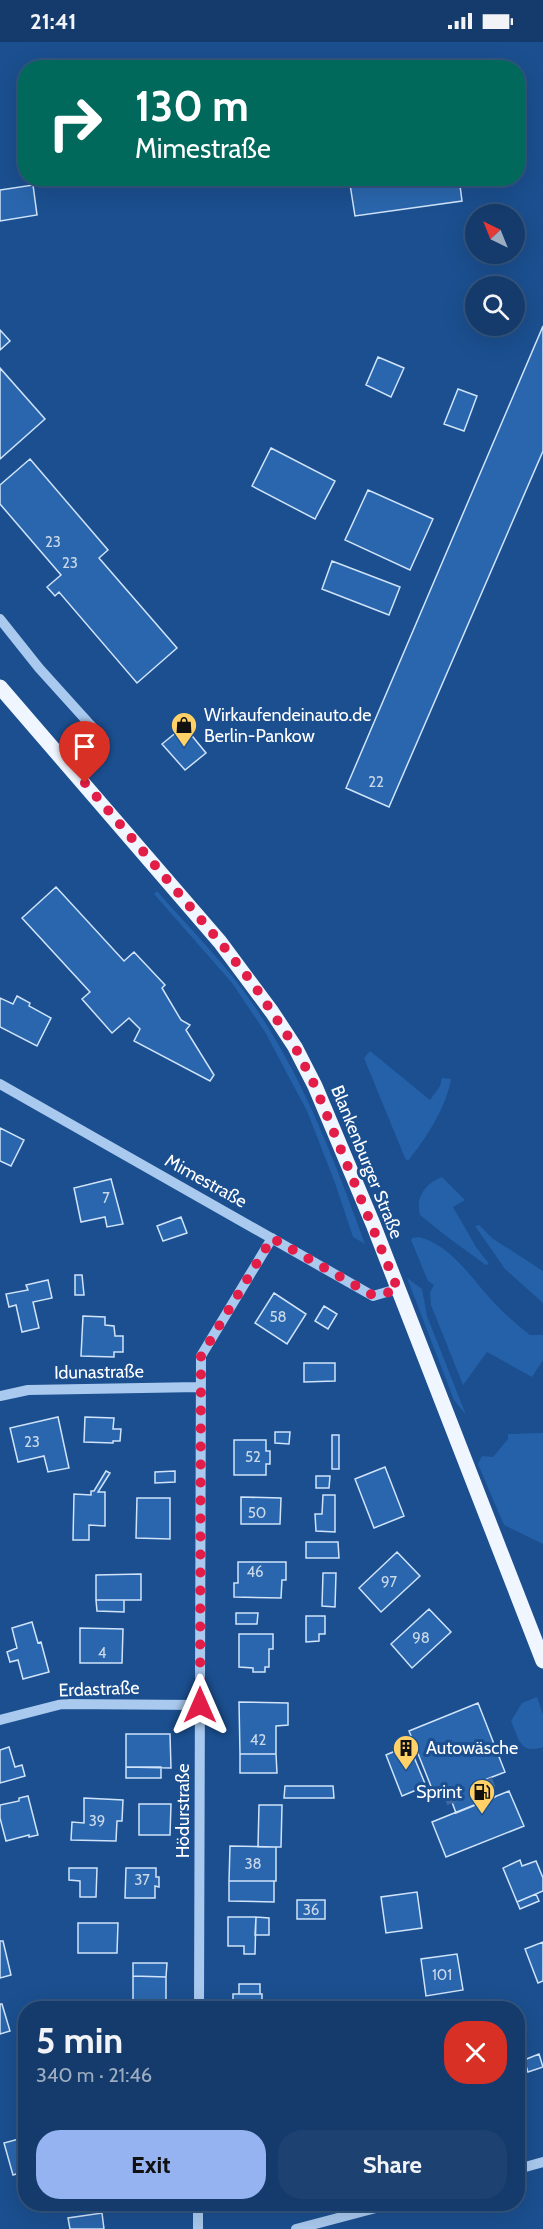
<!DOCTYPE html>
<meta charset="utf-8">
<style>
:root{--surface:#143b6b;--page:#1d4271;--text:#f1f3f6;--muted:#9dadc1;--line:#33557e;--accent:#95b2f1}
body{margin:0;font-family:Cabin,sans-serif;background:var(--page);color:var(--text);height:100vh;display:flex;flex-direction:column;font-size:22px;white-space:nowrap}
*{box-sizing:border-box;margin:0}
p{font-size:20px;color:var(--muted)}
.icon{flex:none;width:33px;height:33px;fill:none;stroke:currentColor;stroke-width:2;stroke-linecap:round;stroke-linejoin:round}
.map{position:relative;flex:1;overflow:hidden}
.sheet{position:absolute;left:18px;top:1959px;width:507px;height:210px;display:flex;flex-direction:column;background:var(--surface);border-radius:24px;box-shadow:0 6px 24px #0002,0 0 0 2px var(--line)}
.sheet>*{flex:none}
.top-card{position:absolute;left:18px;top:18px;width:507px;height:126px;border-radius:24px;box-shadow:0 6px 24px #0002,0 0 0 2px var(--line);background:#00695c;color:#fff;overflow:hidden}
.needle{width:39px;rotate:317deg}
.tools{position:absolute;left:465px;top:162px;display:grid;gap:12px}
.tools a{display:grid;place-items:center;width:60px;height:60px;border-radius:50%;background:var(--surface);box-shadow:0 6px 24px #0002,0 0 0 2px var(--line);font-size:30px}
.pin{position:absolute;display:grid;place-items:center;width:51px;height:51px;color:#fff;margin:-62px -26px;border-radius:50% 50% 50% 0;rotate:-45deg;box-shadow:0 0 6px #0007}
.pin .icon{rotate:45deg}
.me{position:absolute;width:66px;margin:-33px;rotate:0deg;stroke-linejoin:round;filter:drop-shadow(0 0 4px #0008)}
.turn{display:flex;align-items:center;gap:21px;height:126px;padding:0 18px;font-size:27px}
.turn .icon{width:78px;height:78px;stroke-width:2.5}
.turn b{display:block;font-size:42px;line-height:51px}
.round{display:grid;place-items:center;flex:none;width:63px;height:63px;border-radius:24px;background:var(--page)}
.head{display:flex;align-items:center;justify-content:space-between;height:102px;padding:0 18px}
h1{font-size:36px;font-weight:700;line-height:45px}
.action{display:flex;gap:12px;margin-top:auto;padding:12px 18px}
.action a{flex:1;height:69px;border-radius:24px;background:var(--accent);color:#111;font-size:24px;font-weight:700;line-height:69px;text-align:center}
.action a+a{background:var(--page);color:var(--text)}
.status{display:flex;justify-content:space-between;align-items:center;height:42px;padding:0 30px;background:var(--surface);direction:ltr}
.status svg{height:16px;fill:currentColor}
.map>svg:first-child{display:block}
</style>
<div class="status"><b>21:41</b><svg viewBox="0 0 49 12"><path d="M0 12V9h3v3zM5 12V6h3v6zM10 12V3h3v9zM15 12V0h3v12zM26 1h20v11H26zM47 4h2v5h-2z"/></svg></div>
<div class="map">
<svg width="543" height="2187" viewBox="0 0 543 2187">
<rect width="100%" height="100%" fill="#1b4f8f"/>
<path fill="#2461a8" d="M157,849C190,887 227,923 255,965C304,1037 335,1120 365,1202L353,1195L335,1141L307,1069L265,990L232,941L154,852Z
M370,1009L430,1058L440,1044L442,1036L451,1037C446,1066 426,1096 408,1119L405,1116L364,1016Z
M442,1135L465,1158L453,1165L476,1205L489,1222L486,1223L446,1194L420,1173C415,1155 426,1141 442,1135Z
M479,1183L492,1196L543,1229V1261L505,1227L475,1184Z
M419,1195C454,1204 474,1241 498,1265C508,1275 519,1284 530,1293H543V1318L532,1335L487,1310L463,1343L431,1263L430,1250L434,1243L428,1239L411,1198L412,1196Z
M407,1236L422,1247L427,1274L466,1373L454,1358Z
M543,1391V1502L504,1483L478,1422L482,1414L493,1415L508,1397V1392Z
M537,1655L543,1673V1705C520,1713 519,1697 511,1679L522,1661Z"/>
<path fill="#2a66ad" stroke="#cfe3fa" stroke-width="1.5" d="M349,136H459L462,159L355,174Z
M33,143L37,173L0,179V148Z
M543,284V409L389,765L346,746Z
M0,288L10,299L0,308Z
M378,315L404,326L391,355L366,343Z
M0,326L45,377L0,417Z
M458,347L477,354L464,389L444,382Z
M271,406L335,439L315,477L252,444Z
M30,417L108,508L99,516L177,606L137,641L59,550L55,554L47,545L61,533L0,462V443Z
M368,448L433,477L410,528L345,498Z
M332,519L400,545L389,573L322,547Z
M184,684L206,711L185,728L162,702Z
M56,845L124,919L134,910L165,943L162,946L181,978L190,983L186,988L214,1033L210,1039L134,999L140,987L129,976L112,991L82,957L90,950L22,876Z
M17,954L30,961L29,964L51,976L37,1004L0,985V956L13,962Z
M0,1086L24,1098L11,1124L0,1119Z
M111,1137L123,1182L107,1185L105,1175L81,1180L74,1146Z
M181,1175L187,1191L163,1199L157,1184Z
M75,1233H82L84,1253H75Z
M48,1238L52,1256L33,1260L39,1286L22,1290L16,1263L9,1265L6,1252L28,1248L26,1243Z
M274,1251L306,1272L287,1302L255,1281Z
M324,1264L337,1272L328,1287L315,1279Z
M83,1274L105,1275V1283L114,1284L115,1294H123V1310H114V1315L81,1314Z
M304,1321H335V1339L304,1340Z
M58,1375L69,1426L48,1430L44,1414L18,1420L10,1386Z
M85,1375L114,1376L113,1387H121L120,1399H113V1401L84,1400Z
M275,1390H290L289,1402L275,1401Z
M332,1393H339V1427H332Z
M234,1398H266V1409H270V1422H266V1433H234Z
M385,1425L404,1474L374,1486L355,1437Z
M106,1429L110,1431L98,1450H105V1484L89,1483V1498H73L74,1452L91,1453V1449H94Z
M175,1429V1440L155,1441V1430Z
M316,1434H330L329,1446H316Z
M323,1453H335V1490L316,1489L315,1472H322Z
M241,1455L281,1456L280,1482H241Z
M137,1456H170V1497L136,1496Z
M306,1500H338L339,1516H306Z
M397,1510L420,1534L381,1570L359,1546Z
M238,1520H286V1538H282L281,1556L234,1555V1541H238Z
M323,1531H336L335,1565L322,1564Z
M141,1532V1558H96V1533Z
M96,1558H124V1570L97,1569Z
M429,1567L451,1590L412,1626L391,1602Z
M236,1571H258L257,1582H236Z
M306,1574H325V1592H319V1599L306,1600Z
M32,1580L38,1601L41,1600L49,1630L23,1637L18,1618L10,1620L7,1610L17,1606L12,1586Z
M80,1586L123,1587L122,1621H80Z
M239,1592H273V1607H269V1625H265V1630H253V1626L239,1625Z
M239,1660L288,1661V1683L276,1684V1712H240Z
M478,1661L505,1730L487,1737L495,1755L456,1771L449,1752L436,1757L409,1689Z
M126,1692H170L171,1726L126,1725Z
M409,1703L426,1744L402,1754L386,1713Z
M9,1705L15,1725L22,1723L25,1734L0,1741V1708Z
M240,1712H276L277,1731H240Z
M126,1725H161V1736H126Z
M285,1744H333L334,1756H284Z
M509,1749L524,1784L446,1815L432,1780Z
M28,1754L38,1793L29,1795V1793L6,1799L0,1776V1763L19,1759V1756Z
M84,1756L123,1758L122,1779H117L116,1799L71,1798L72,1780L84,1781Z
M139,1762H171L170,1793H139Z
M259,1763H282L281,1805H258Z
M230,1804L276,1805V1839H229Z
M520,1818L522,1824L536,1819L543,1836V1849L517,1860L503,1826Z
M69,1826H97L96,1855H80V1839L69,1838Z
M126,1826H156V1835H159V1845L155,1844V1856H125Z
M229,1839H274V1860L229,1859Z
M417,1850L422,1886L386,1891L381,1855Z
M536,1852L539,1859L520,1867L517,1860Z
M297,1858H325V1877H297Z
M228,1875H256L255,1912H244V1904H228Z
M256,1875L269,1876V1893H255Z
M78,1881H118L117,1911H78Z
M0,1899H3L11,1933L0,1936Z
M543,1900V1939L538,1941L525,1907Z
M457,1912L463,1948L426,1954L421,1917Z
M133,1921H167L166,1935L133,1934Z
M133,1934L166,1935V1964H145V1966H133Z
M239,1942H260V1952H239Z
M233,1952H262V1966H233Z
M0,1962H2L10,1989L0,1992Z
M539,2012L543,2025L528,2030L524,2018Z
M26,2095V2129L13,2133L4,2101Z
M102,2171L104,2187H70L68,2176Z"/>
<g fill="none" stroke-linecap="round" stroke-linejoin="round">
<path stroke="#3d69a0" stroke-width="10" stroke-dasharray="10 5" stroke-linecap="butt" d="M487,1737L491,1747
M449,1752L452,1762"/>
<path stroke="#a9c9ee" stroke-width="10" d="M0,577L39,626L104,698
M0,1042L373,1254L397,1247
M0,1354L28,1348L199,1345
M0,1678L62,1662L200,1663
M199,1966L201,1314L272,1196
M518,2127L543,2120
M198,2187V2162
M296,2187L391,2162"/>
<path stroke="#f0f6ff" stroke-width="15" d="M0,645L220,900L272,970L295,1005L315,1044L373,1182L543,1619"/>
</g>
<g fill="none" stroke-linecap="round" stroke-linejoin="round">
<path stroke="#e11d48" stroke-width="10" stroke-dasharray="0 18" d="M85,741L220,900L254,943L295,1005L315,1044L398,1248L374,1254L272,1196L201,1314L200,1663"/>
</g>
<defs>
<g id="shop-pin" transform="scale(1.35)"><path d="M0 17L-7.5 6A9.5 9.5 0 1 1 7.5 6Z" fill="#ffd166" stroke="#1b4f8f"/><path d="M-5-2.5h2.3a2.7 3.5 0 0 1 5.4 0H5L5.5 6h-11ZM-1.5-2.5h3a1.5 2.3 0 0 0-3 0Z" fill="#111"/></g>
<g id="building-pin" transform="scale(1.35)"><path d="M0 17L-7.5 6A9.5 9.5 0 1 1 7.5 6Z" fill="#ffd166" stroke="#1b4f8f"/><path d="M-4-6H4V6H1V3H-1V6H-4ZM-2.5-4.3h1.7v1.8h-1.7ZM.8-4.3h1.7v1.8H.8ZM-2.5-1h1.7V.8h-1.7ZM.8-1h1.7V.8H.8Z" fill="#111"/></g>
<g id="fuel-pin" transform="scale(1.35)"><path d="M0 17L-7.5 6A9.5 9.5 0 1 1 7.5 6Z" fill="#ffd166" stroke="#1b4f8f"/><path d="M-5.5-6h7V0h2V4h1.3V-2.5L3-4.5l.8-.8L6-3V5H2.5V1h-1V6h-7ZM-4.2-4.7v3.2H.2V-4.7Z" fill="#111"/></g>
</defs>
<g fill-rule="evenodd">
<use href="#shop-pin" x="184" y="683"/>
<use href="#building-pin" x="406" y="1706"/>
<use href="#fuel-pin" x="482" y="1750"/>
</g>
<g text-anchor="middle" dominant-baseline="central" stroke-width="6" stroke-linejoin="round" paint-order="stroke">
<g font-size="15" fill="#cad9ea">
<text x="53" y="500">23</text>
<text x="70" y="521">23</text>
<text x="376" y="740">22</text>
<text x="106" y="1156">7</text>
<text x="278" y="1275">58</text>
<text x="32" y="1400">23</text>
<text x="253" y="1415">52</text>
<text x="257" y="1471">50</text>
<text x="255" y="1530">46</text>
<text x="389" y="1540">97</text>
<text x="421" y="1596">98</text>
<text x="102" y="1611">4</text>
<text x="258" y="1698">42</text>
<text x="97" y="1779">39</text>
<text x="253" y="1822">38</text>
<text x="142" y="1838">37</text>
<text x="311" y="1868">36</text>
<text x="442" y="1933">101</text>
</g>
<g font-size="18" fill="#fff" stroke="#1b4f8f" text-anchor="start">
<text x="204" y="673">Wirkaufendeinauto.de<tspan x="204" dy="21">Berlin-Pankow</tspan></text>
<text x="426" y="1706">Autowäsche</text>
<text x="462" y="1750" text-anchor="end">Sprint</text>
</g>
<g font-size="18" fill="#fff" stroke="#1b4f8f">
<text transform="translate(367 1120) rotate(68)">Blankenburger Straße</text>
<text transform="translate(206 1139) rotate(29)">Mimestraße</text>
<text transform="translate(99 1330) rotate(-1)">Idunastraße</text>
<text transform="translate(99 1647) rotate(-2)">Erdastraße</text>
<text transform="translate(183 1769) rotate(-90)">Hödurstraße</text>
</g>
</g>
</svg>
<div class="tools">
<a><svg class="needle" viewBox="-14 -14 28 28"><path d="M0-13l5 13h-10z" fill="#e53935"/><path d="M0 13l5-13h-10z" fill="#9dadc1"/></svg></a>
<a><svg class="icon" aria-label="search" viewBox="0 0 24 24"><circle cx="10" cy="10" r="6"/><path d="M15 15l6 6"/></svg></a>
</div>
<div class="pin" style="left:85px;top:741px;background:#d93025"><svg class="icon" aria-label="arrive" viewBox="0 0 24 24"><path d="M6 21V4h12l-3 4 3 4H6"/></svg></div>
<svg class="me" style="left:200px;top:1663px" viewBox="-20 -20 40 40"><path d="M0-17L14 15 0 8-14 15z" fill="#e11d48" stroke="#fff" stroke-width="4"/></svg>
<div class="top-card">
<div class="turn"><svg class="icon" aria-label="right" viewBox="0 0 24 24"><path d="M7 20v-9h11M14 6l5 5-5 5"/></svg><div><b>130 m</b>Mimestraße</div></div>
</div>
<section class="sheet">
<div class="head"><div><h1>5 min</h1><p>340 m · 21:46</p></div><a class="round" style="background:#d93025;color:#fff"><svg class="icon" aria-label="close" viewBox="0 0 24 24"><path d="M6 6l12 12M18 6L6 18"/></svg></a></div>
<div class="action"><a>Exit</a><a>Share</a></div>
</section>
</div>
